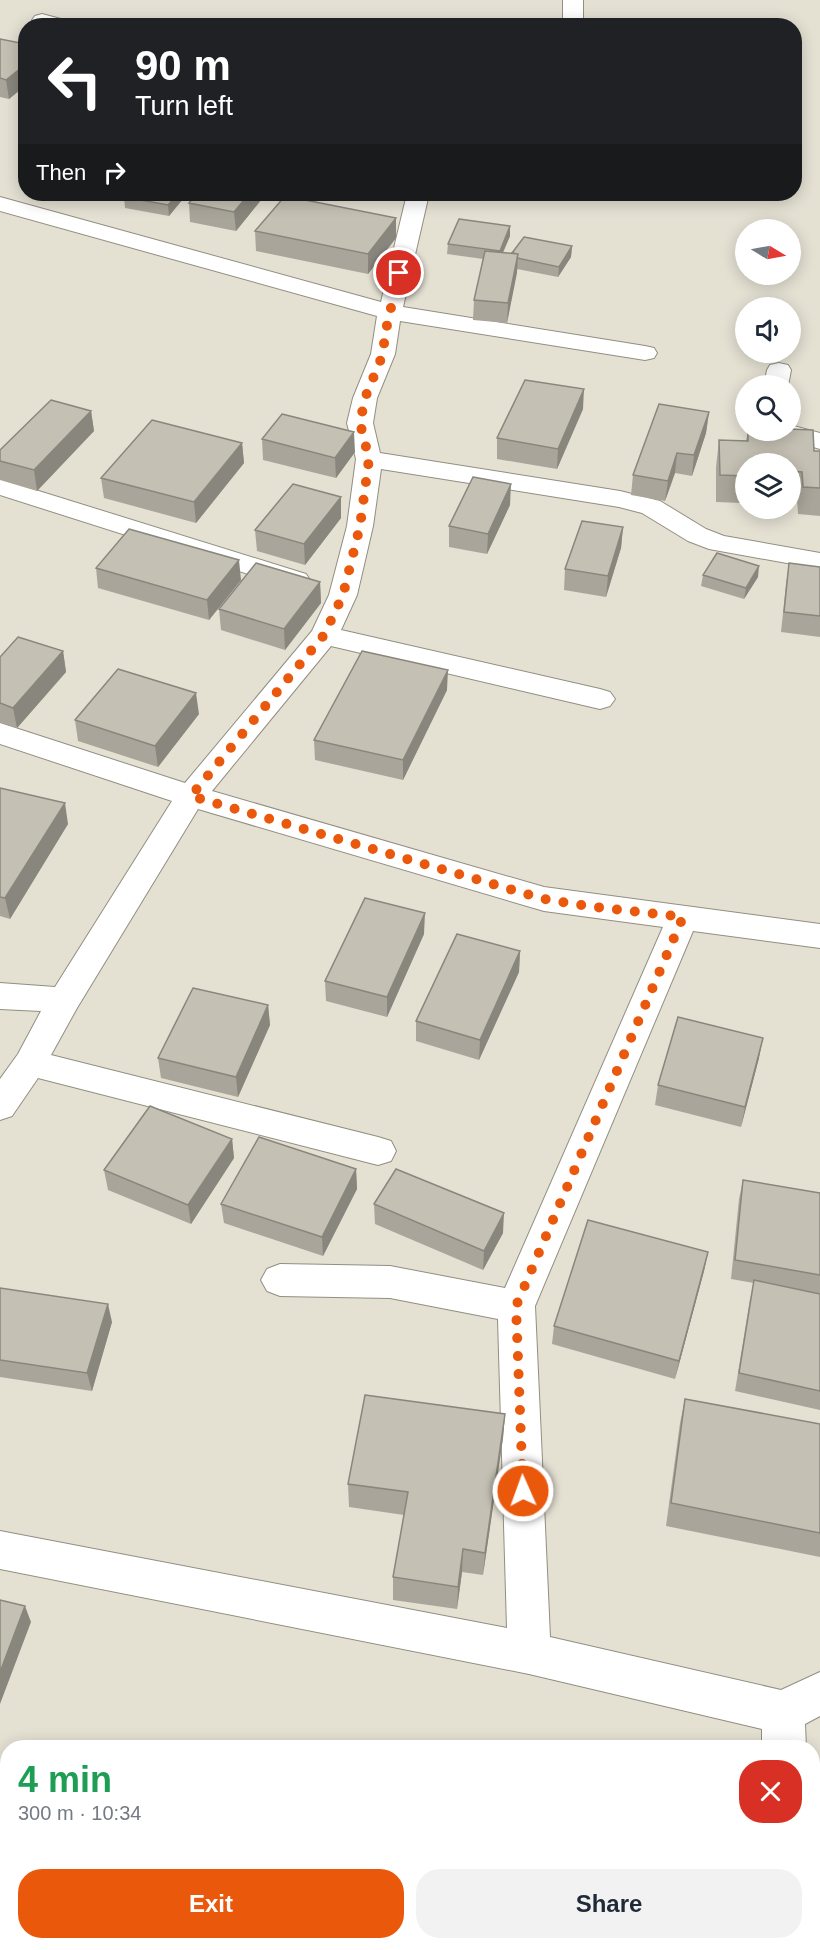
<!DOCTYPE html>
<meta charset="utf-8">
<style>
:root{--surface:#fff;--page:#f2f2f3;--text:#1f2937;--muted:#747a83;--accent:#ea580c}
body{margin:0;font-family:Arial,sans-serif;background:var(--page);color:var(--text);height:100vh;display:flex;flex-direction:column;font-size:22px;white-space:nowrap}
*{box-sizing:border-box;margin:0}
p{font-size:20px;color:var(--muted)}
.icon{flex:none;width:33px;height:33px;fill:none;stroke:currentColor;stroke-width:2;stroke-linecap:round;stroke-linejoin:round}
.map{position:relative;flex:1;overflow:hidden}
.details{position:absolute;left:0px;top:1740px;width:820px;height:210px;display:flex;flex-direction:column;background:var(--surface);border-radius:24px 24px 0 0;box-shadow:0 3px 15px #0003}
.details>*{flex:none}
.banner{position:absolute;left:18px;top:18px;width:784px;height:183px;border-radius:24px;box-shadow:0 3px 15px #0003;background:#202124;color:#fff;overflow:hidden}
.needle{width:39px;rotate:100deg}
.fabs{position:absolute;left:735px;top:219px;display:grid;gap:12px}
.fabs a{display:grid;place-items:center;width:66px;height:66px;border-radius:50%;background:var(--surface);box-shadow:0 3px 15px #0003;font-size:30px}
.pin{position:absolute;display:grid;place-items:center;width:51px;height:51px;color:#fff;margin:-26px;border:3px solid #fff;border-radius:50%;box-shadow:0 2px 6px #0007}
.me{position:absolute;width:66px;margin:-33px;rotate:358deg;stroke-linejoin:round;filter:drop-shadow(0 0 4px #0008)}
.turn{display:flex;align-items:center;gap:21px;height:126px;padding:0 18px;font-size:27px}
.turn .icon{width:78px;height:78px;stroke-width:2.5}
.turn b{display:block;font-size:42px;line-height:51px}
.then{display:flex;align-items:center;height:57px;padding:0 18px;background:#0003;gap:12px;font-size:22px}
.round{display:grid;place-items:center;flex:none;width:63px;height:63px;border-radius:24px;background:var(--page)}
.overview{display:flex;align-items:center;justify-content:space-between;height:102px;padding:0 18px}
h1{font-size:36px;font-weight:700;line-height:45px;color:#1e9e55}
.button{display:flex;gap:12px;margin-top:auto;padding:12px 18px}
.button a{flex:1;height:69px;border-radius:24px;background:var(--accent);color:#fff;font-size:24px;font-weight:700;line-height:69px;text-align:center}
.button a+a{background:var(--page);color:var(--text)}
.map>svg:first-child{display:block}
</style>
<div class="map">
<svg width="820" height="1950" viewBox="0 0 820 1950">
<rect width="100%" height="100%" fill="#e4e1d3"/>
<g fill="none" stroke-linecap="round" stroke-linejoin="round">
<g stroke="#928e81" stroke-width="2">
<path id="minor" d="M563,0H583V26H563Z
M42,14L72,22L74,26L35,24L32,20L35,16Z
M407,194H429L403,307L645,346L654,348L657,353L654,358L645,360L400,321L395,354L377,398L373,423L380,453L620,491L660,501L706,529L724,536L820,553V569L709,549L688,541L642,513L619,507L381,469L373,526L357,595L341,630L600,689L610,692L615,699L610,706L600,709L331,646L212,791L544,887L820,924V948L693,931L535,1306L550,1637L781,1690L820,1672V1716L805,1724L806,1748H762V1729L529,1674L0,1569V1531L507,1628L498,1319L390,1298L280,1296L267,1291L261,1280L267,1269L280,1264L390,1266L505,1288L663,927L544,911L198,809L77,1008L51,1055L378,1137L391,1141L396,1151L391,1161L378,1165L38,1078L12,1116L0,1120V1079L18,1054L41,1011L0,1009V983L55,987L172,801L0,744V723L185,783L312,631L329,595L347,526L356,459L347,423L353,398L371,354L377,316L0,211V197L381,302Z
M779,363L788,365L791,370L788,386H764L767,370L770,365Z
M790,425L820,433V449L773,435L770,430H790Z
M0,479L306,574L310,580L306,586L296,589L286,586L0,495Z
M813,1905L820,1908V1950H803L796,1942H813Z"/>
</g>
<use href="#minor" fill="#fff" fill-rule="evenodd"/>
</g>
<path fill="#a9a59a" d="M0,39L26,85L9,99L0,97Z
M127,194H187L169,216L125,208L124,197Z
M197,194H265V195L236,231L190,222L189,203Z
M510,226V236L503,253H512L572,246L571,257L558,277L517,269L507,323L473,320L474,300L483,259L447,254L448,244Z
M255,231L396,238L368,274L256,251Z
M583,409L557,469L497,459V438Z
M91,411L94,431L37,491L0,480V450Z
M709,412L706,433L692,476L675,473L665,501L631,495L633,475Z
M748,430H790L814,451H820V516L798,514L797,499H790V464H746V496H744L743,503L716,502V467L719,440L746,441Z
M262,439L355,452L336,478L263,460Z
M242,443L244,463L196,523L104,498L101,478Z
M341,497V518L305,565L257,551L255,530Z
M510,505L487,554L449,547V526Z
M623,527L621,548L606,597L564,590L565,569Z
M789,563L820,567V637L781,632L786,584Z
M96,568L241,580L209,620L98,588Z
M703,575L758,577L744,599L701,586Z
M320,582L321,603L285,650L221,630L219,609Z
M63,651L66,672L17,728L0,722V657Z
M447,690L403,780L315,760L314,740Z
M199,714L158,767L78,741L75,720Z
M0,788L68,824L10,919L0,916Z
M424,934L387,1017L326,1001L325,981Z
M520,951L519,972L479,1060L416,1041V1021Z
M268,1005L270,1025L238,1097L161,1078L158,1058Z
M759,1058L741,1127L655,1105L658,1085Z
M232,1139L234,1158L191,1224L108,1190L104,1170Z
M356,1169L357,1189L323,1256L224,1223L221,1204Z
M743,1180L820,1193V1410L735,1391L750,1299L754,1283L731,1279L739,1199Z
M374,1204L503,1233L483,1270L375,1224Z
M708,1252L704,1271L675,1379L552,1344L554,1326Z
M0,1288L112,1322L92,1391L0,1377Z
M685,1399L820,1424V1557L666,1526L680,1423Z
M505,1414L503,1438L483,1575L462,1572L457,1609L393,1600V1577L404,1515L349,1507L348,1484Z"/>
<path fill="#89867d" d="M26,64V85L9,99L6,80Z
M178,194H187L169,216L168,205Z
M249,194H265V195L236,231L234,212Z
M396,218V238L368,274V254Z
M510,226V236L499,261L500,251Z
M572,246L571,257L558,277L559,267Z
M518,254L517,273L507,323L508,303Z
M584,389L583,409L557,469L558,449Z
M91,411L94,431L37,491L34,470Z
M709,412L706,433L692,476L694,455Z
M354,432L355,452L336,478L335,458Z
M242,443L244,463L196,523L194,502Z
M677,453L675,473L665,501L668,481Z
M511,484L510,505L487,554L488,534Z
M341,497V518L305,565L304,544Z
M623,527L621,548L606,597L608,576Z
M239,560L241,580L209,620L207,600Z
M759,566L758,577L744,599L746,588Z
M320,582L321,603L285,650L284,629Z
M63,651L66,672L17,728L13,708Z
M448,670L447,690L403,780V760Z
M196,693L199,714L158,767L155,746Z
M65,803L68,824L10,919L5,898Z
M425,913L424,934L387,1017V997Z
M520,951L519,972L479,1060L480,1040Z
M268,1005L270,1025L238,1097L236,1077Z
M763,1038L759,1058L741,1127L745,1107Z
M232,1139L234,1158L191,1224L188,1205Z
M356,1169L357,1189L323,1256L322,1237Z
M504,1213L503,1233L483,1270L484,1251Z
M708,1252L704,1271L675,1379L679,1361Z
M108,1304L112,1322L92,1391L87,1373Z
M505,1414L503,1438L483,1575L485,1553Z
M463,1549L462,1572L457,1609L458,1587Z
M25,1606L31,1622L0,1704V1672Z
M367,1942H369L368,1950H366Z"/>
<path fill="#c4c0b3" stroke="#89867d" stroke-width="1.5" d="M0,39L26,44V64L6,80L0,78Z
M127,194H178L168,205L124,197Z
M197,194H249L234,212L189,203Z
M285,196L396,218L368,254L255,231Z
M459,219L510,226L500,251L448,244Z
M524,237L572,246L559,267L517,258L518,254L512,253Z
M485,251L518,254L508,303L474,300Z
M525,380L584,389L558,449L497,438Z
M51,400L91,411L34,470L0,461V450Z
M659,404L709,412L694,455L677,453L668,481L633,475Z
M282,414L354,432L335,458L262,439Z
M152,420L242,443L194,502L101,478Z
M790,429L813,430L814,451H820V488L803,487L802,472L790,471V464H746V476L720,475L719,440L748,441V430H790Z
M473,477L511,484L488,534L449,526Z
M293,484L341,497L304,544L255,530Z
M582,521L623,527L608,576L565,569Z
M129,529L239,560L207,600L96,568Z
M717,553L759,566L746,588L703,575Z
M256,563L320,582L284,629L219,609Z
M789,563L820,567V616L784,612Z
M18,637L63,651L13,708L0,703V657Z
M362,651L448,670L403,760L314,740Z
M118,669L196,693L155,746L75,720Z
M0,788L65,803L5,898L0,897Z
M365,898L425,913L387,997L325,981Z
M457,934L520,951L480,1040L416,1021Z
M193,988L268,1005L236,1077L158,1058Z
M678,1017L763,1038L745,1107L658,1085Z
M150,1106L232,1139L188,1205L104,1170Z
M259,1137L356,1169L322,1237L221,1204Z
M396,1169L504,1213L484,1251L374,1204Z
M743,1180L820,1193V1275L735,1260Z
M588,1220L708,1252L679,1361L554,1326Z
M754,1280L820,1294V1391L739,1373Z
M0,1288L108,1304L87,1373L0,1360Z
M365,1395L505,1414L485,1553L463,1549L458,1587L393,1577L408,1492L348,1484Z
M685,1399L820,1424V1533L671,1503Z
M0,1600L25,1606L0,1672Z
M659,1744L682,1748H659Z
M182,1942H367L366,1950H181Z"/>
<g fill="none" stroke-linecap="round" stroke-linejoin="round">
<path stroke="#ea580c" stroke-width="10" stroke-dasharray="0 18" d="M399,273L385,334L383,354L365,398L360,423L369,459L360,526L343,595L324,635L191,796L544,899L587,906L683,917L516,1306L523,1491"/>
</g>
</svg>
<div class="fabs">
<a><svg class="needle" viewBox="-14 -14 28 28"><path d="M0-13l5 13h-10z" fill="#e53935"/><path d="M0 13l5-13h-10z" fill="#747a83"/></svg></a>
<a><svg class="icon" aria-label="sound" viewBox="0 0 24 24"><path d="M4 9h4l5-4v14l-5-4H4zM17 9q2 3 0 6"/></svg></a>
<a><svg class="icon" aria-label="search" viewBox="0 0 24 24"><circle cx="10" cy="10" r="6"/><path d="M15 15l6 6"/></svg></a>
<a><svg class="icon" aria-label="layers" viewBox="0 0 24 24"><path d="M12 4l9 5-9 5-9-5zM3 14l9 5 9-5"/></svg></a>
</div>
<div class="pin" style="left:399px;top:273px;background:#d93025"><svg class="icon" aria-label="arrive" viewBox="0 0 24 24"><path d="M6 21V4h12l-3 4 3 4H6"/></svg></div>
<svg class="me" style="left:523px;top:1491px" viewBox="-20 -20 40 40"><circle r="17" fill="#ea580c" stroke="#fff" stroke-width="3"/><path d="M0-11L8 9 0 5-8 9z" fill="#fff"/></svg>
<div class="banner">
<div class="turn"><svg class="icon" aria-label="left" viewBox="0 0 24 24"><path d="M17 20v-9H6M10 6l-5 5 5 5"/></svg><div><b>90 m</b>Turn left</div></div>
<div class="then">Then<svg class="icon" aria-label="right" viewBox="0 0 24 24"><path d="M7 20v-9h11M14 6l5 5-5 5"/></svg></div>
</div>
<section class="details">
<div class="overview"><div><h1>4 min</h1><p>300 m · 10:34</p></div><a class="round" style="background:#d93025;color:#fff"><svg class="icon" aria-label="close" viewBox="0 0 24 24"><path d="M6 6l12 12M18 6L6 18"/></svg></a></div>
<div class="button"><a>Exit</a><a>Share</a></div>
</section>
</div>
